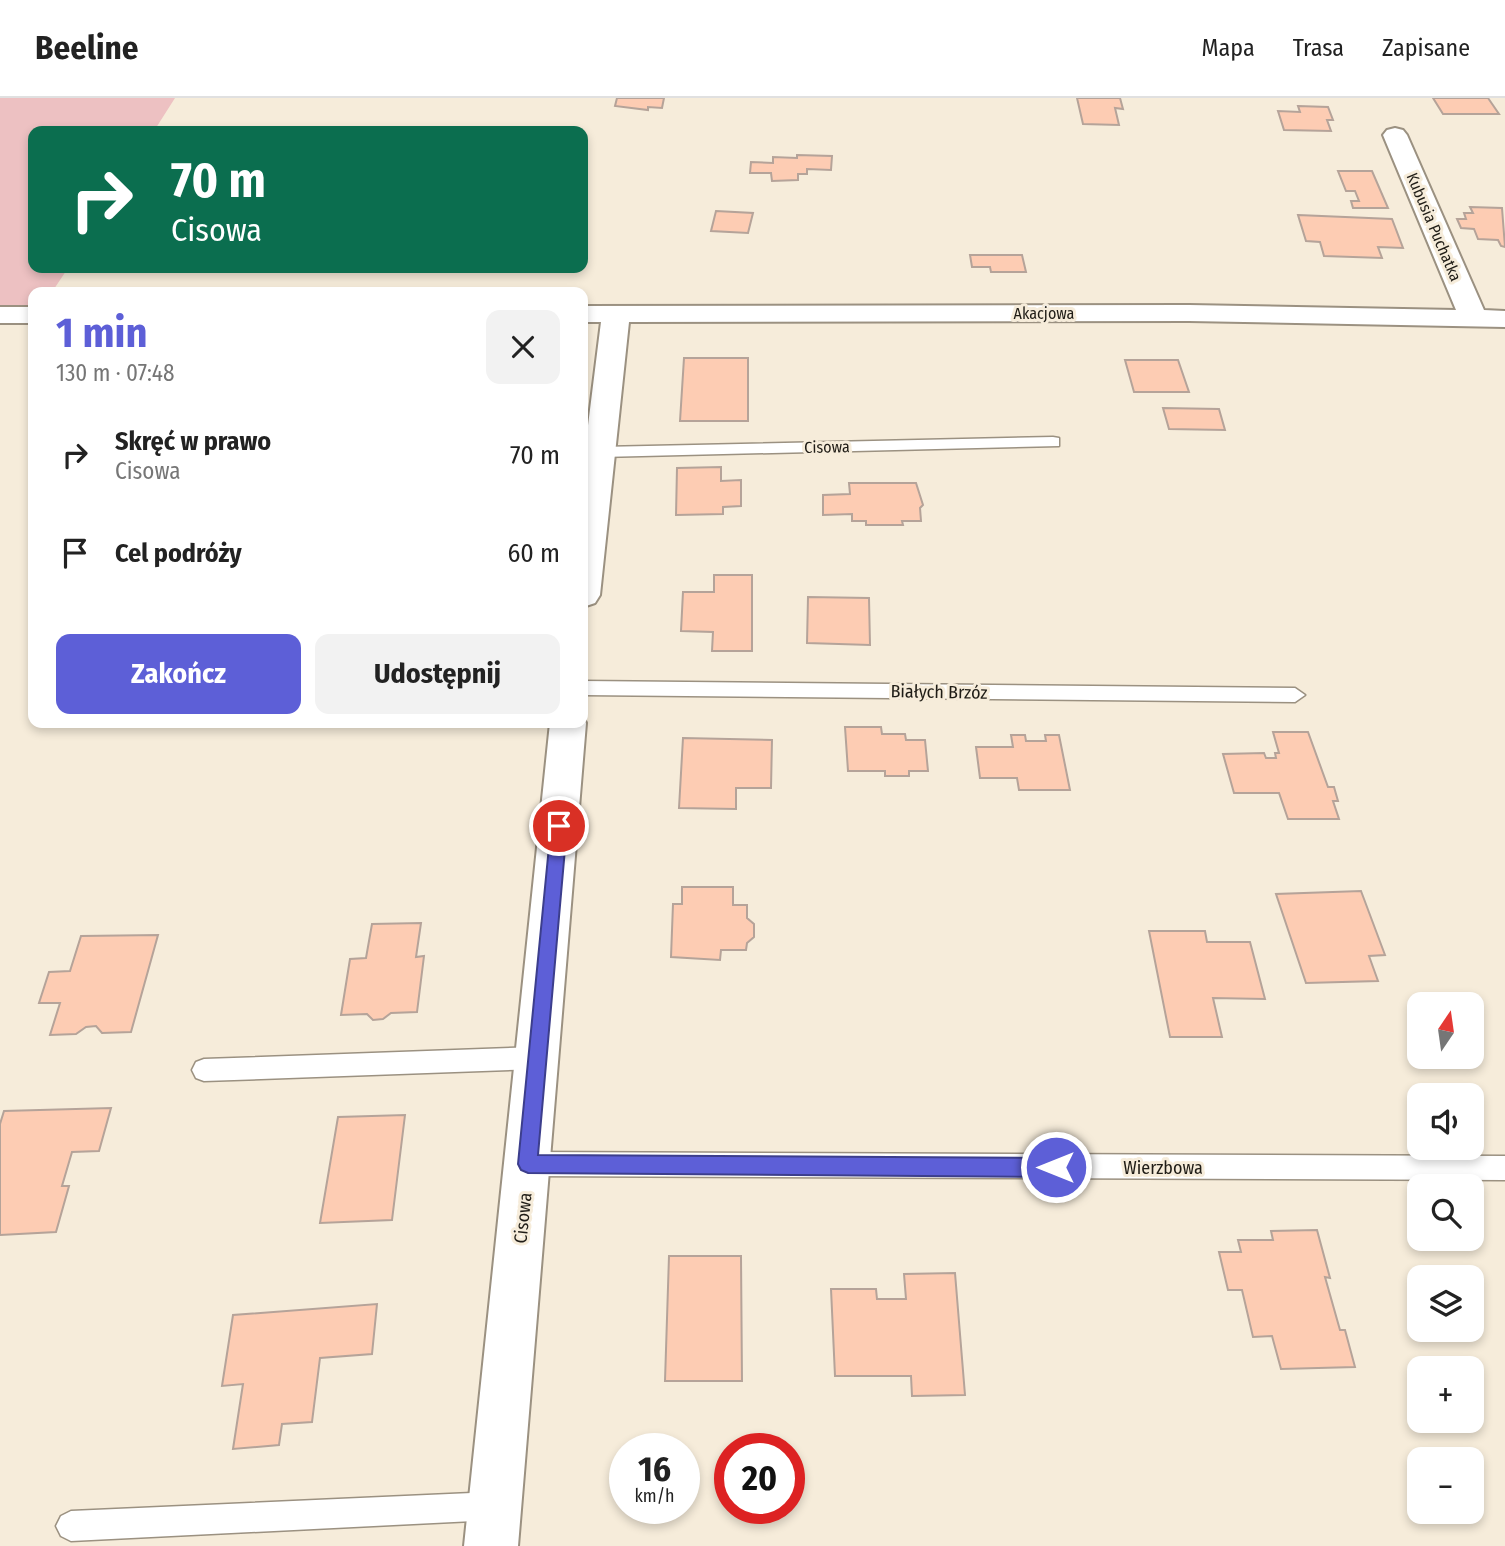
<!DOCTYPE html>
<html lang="pl">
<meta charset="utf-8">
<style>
:root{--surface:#fff;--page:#f2f2f2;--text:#222;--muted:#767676;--line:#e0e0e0;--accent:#5d5fd7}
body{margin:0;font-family:"Fira Sans Condensed",sans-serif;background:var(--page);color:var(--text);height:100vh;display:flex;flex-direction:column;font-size:26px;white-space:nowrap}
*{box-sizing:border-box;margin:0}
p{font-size:23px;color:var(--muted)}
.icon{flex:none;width:38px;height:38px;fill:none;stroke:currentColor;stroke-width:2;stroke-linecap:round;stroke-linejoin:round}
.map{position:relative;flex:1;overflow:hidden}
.sheet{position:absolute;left:28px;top:189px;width:560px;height:441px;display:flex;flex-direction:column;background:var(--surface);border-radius:14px;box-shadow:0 4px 10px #0003}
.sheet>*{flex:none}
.top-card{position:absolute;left:28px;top:28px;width:560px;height:147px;border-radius:14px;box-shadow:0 4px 10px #0003;background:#0b6e4f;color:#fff;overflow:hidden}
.needle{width:46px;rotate:13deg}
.buttons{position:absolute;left:1407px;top:894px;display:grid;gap:14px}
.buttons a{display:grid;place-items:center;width:77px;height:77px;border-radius:14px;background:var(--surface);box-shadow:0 4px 10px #0003;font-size:35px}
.speed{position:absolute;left:609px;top:1335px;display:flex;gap:14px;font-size:35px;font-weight:700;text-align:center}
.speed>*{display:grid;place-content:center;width:91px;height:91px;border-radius:50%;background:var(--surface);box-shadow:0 4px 10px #0003;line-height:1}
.speed small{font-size:18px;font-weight:400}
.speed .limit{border:10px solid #d22;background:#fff;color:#111}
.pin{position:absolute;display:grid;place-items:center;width:60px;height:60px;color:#fff;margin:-30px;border:4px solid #fff;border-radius:50%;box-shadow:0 2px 7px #0007}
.me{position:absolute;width:77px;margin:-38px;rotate:270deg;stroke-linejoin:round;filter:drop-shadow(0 0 5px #0008)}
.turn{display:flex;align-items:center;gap:24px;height:147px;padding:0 28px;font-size:32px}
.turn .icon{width:91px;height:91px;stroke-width:2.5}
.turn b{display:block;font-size:49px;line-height:60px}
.round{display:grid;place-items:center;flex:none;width:74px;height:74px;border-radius:14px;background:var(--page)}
.overview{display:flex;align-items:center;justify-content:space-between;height:119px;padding:0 28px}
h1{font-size:42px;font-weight:700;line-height:52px;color:var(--accent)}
.action{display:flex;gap:14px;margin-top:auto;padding:14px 28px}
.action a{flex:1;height:80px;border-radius:14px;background:var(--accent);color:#fff;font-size:28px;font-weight:700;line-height:80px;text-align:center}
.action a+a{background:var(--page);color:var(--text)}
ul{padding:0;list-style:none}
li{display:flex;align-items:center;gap:21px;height:98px;padding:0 28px}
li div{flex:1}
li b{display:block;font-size:26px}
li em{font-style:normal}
header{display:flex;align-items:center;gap:42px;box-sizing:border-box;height:98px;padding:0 35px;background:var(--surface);border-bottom:2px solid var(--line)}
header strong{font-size:33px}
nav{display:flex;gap:38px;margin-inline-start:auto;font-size:24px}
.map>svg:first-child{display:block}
</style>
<header>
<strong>Beeline</strong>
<nav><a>Mapa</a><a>Trasa</a><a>Zapisane</a></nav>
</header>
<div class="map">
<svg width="1505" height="1448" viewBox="0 0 1505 1448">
<rect width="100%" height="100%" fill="#f6ecda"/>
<path fill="#edc1c2" d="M0,0H175L154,33H33V170H68L52,194H33V211H0Z"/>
<path fill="#fdccb3" stroke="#b5a399" stroke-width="2" d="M617,0H664L662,10L648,9V12L615,8Z
M1077,0H1120L1123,11L1115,10L1119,27L1083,26Z
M1433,0H1488L1499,16H1443Z
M1298,8L1328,9L1333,22H1327L1331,33L1284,32L1278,13L1300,14Z
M797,57L832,58L831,72L807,71V76H798V82L772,83L771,75H750L751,64L773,65V59L797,60Z
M1338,73H1372L1388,110H1353L1351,103H1359L1355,93H1346Z
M1470,109L1502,110L1505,149L1501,148L1498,142L1478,141L1474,131L1461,130L1457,121H1466L1464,115H1473Z
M716,113L753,115L748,135L711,133Z
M1298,117L1392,121L1403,150L1378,149L1382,160L1324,158L1320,144L1306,143Z
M970,157H1022L1026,174H991L990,169H972Z
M684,260H748V323H680Z
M1125,262H1178L1189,294H1134Z
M1163,310L1219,311L1225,332L1169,331Z
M721,369V383L741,382V408L723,409V416L676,417L677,370Z
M849,385H916L923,407L920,410L921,423H902L903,427H866V423H852V416L823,417V397L850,396Z
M714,477H752V553H712L713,534L681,533L683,494H714Z
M808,499L869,500L870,547L807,545Z
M845,629H881L882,636H905L906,642H925L928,673H909V678H885V673H848Z
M1273,634H1308L1328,689H1334L1338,703H1333L1339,721H1288L1279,695H1234L1223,656L1264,655L1266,660H1276L1275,655H1279Z
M1011,637H1025L1026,643H1046L1045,637H1059L1070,692H1019L1017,680H980L976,649H1013Z
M683,640L772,642L771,690H736V711L679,710Z
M682,789H733V807H747V820L754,826V839L747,845L746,852H721L720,862L671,859L673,806H682Z
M1361,793L1385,857L1369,858L1378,883L1306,885L1276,796Z
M421,825L416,859L424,858L417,914L391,915L383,921L373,922L367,916L341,917L350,861L366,860L372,826Z
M1149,833H1205L1207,844H1250L1265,901L1213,900L1222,939H1170Z
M158,837L131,934L102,935L96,928L86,929L76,936L50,937L60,905H39L49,874L70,873L81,838Z
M111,1010L99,1053L72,1054L62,1088H69L56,1134L0,1137V1026L4,1013Z
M405,1017L392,1122L320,1125L338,1019Z
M1317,1132L1330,1180L1325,1179L1340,1232H1345L1355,1269L1281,1271L1272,1238L1253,1239L1242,1192H1228L1219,1154H1241L1238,1142H1273L1271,1133Z
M669,1158H741L742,1283H665Z
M955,1175L965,1297L912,1298L911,1278H835L831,1191H876L877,1201H906L904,1176Z
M377,1206L372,1256L320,1260L312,1324L282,1326L279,1347L233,1351L243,1286L222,1288L233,1217Z"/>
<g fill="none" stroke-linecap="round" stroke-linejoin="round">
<g stroke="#9b9181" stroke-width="3">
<path id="lane" d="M1053,339L1059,340V348L601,359L593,354L601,349Z
M583,583L1295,590L1305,597L1295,604L583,597Z
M539,949L547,952L551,960L547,968L539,971L204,983L196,980L192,972L196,964L204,961Z
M528,1054L1505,1058V1082L528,1078L519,1074L516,1066L519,1058Z
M494,1394L504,1398L508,1408L504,1418L494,1422L71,1443L61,1438L56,1428L61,1418L71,1413Z"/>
</g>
<g stroke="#9b9181" stroke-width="4">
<path id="street" d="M1395,30L1403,32L1407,37L1484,212L1505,213V229L1189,223L629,224L600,497L595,505L583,509V367L601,224H583V208L1189,207L1456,212L1383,37L1387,32Z
M0,209H33V225H0Z
M583,619L586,625L518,1448H464L550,625H583Z"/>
</g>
<use href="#lane" fill="#fff" fill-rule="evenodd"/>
<use href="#street" fill="#fff" fill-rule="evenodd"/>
</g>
<path fill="#5d5fd7" stroke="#3c3e8c" stroke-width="2" d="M559,722L567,728L538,1057L1056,1060L1063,1063L1065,1069L1063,1076L1056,1079L528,1075L521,1072L518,1066L551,728Z"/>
<g text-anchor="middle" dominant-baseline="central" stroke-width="6" stroke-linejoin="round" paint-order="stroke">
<g font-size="16" fill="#1f1c16" stroke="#f6ecda">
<text transform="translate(1434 129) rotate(67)">Kubusia Puchatka</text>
<text x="1044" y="215">Akacjowa</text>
<text transform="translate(827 349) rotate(-1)">Cisowa</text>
</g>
<g font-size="18" fill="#1f1c16" stroke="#f6ecda">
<text transform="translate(939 594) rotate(1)">Białych Brzóz</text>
<text x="1163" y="1070">Wierzbowa</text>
<text transform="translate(523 1120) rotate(-84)">Cisowa</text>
</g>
</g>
</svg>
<div class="buttons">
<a><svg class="needle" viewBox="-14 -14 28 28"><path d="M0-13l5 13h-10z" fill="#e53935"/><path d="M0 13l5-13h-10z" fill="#767676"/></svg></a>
<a><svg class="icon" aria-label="sound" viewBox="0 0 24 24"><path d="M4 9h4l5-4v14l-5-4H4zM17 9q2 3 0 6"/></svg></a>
<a><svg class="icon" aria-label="search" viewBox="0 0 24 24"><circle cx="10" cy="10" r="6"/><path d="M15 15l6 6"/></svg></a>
<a><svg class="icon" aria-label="layers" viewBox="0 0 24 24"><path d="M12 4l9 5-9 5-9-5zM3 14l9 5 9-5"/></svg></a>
<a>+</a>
<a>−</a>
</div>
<div class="speed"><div>16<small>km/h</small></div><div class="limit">20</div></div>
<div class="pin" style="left:559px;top:728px;background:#d93025"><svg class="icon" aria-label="arrive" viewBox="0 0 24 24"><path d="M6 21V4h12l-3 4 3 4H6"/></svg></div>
<svg class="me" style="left:1056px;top:1069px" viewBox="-20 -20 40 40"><circle r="17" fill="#5d5fd7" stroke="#fff" stroke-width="3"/><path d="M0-11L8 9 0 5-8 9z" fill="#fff"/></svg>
<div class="top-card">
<div class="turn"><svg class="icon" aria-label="right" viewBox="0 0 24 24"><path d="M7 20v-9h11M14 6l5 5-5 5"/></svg><div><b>70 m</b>Cisowa</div></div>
</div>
<section class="sheet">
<div class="overview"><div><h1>1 min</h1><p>130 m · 07:48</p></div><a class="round"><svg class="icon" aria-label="close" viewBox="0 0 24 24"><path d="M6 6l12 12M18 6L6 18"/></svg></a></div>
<ul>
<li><svg class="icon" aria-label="right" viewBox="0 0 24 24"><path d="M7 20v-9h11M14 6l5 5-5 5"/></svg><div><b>Skręć w prawo</b><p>Cisowa</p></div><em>70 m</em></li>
<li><svg class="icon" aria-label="arrive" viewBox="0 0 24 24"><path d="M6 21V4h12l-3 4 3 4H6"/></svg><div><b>Cel podróży</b></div><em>60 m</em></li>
</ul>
<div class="action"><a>Zakończ</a><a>Udostępnij</a></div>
</section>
</div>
